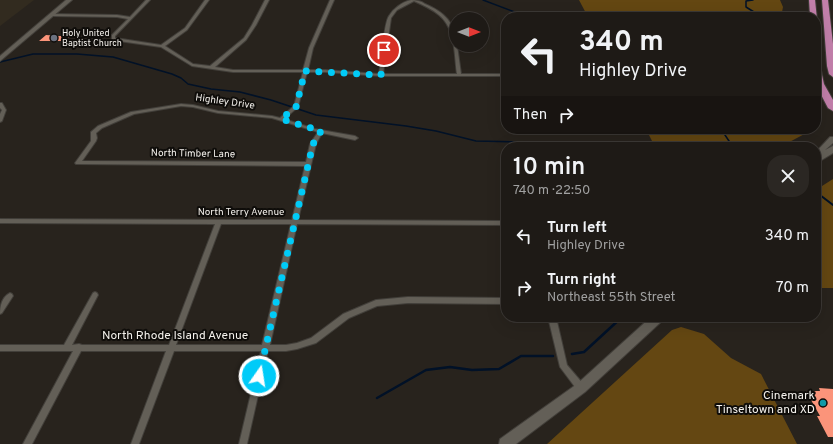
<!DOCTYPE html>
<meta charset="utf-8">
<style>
:root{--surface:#1e1a16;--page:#2b2723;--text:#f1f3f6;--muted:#a1a1a1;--line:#3c3835}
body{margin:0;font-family:Overpass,sans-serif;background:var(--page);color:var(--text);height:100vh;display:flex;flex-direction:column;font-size:15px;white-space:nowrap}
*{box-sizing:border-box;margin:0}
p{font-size:13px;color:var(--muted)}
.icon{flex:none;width:22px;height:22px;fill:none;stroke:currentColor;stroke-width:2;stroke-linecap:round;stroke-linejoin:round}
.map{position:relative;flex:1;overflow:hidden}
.sheet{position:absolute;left:501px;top:142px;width:320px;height:180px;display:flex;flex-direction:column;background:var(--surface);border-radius:16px;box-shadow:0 4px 16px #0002,0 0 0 1px var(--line)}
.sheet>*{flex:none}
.top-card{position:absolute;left:501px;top:12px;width:320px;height:122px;border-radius:16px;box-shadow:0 4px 16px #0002,0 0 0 1px var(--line);background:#1e1a16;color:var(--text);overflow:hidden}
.needle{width:26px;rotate:90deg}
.tools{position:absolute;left:449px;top:12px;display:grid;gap:8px}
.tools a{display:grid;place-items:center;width:40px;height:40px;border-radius:50%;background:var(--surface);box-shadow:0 4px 16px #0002,0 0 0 1px var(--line);font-size:20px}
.pin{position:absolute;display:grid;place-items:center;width:34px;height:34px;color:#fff;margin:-17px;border:2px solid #fff;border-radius:50%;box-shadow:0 1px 4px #0007}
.me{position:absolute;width:44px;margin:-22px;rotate:13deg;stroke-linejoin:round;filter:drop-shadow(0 0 3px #0008)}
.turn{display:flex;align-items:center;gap:14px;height:84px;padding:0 12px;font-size:18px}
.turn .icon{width:52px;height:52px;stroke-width:2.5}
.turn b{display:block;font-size:28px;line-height:34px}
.then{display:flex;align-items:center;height:38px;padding:0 12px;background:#0003;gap:8px;font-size:15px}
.round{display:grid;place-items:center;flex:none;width:42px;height:42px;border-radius:16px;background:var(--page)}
.summary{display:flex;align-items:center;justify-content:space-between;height:68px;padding:0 12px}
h1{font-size:24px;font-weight:600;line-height:30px}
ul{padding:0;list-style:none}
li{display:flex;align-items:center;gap:12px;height:52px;padding:0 12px}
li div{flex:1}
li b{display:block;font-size:15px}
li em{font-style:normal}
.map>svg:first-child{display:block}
</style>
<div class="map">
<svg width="833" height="444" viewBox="0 0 833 444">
<rect width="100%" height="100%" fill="#28231d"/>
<path fill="#322b1f" d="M0,0H34L0,26Z"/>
<path fill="#644712" d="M579,0H780L783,7L781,17H588Z
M646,129H811L812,130L780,147H655Z
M833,179V288H816V186H822Z
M681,327L704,334L731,358L761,374L797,444H547L672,330Z"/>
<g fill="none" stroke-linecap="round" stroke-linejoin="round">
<path stroke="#011127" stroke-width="1.5" d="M483,0L528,17
M753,0L746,1V7L762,17
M0,62L33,54H77L113,57L172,74L181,78L188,84L211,89L240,92L271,100L316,115L406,126L436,131L476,141L523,142L568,147
M721,129L733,147"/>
<path stroke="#011127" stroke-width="2" d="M816,192L833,205"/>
<path stroke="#011127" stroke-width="2.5" d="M572,354L584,352L622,317
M377,398L426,370L450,367L472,370L499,369L521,356H553"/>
</g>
<path fill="#fb947a" d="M46,35L59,36H71L64,41H39Z
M819,388L833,389V437H828L817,416H820L806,391H820Z"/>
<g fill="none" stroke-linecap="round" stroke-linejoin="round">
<g stroke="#423f3a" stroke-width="2">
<path id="street" d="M146,0H150L115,36V38L161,45L185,28L205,0H209L187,30L165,46L193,64L210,66L244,38L252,25L265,0H269L256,25L246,40L215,67L233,70H303L309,48L330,0H334L313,48L308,70H325L379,74C381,63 384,22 389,16C393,9 402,2 411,0C416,0 421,1 425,4C444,12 456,23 456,45H457L461,74H500L502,75L500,76H381L325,72H307L298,107L284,119L315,129L355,136L358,138L355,140L322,133L316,144L298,220L506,221V225L297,224L270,345H286L297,343L311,338L343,314L376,300L408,297L506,298V304L408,303L377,306L349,318L316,343L297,349L286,351H268L247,444H239L261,351H174L139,444H131L166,351H81L32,444H23L73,351H0V345H64L93,293L95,292L97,293L98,295L72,345L79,344L82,345H169L215,224L0,223V219L292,220L305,166L76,164L75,163L91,141V132L98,126L131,112L181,104L193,105L218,111L272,116L280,118L294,106L303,72H233L192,66L161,47L112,40V35L128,19L117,17L51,16L49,15L51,14L117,15L130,17ZM414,1C423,5 432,9 439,15C456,29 454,54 457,74H383L391,18L397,10ZM181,106L193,107L218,113L272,118L318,132L310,144L306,162L82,161L96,141L97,138L96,133L102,128L134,114ZM221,224H291L262,345H176Z
M0,103H2L6,110L2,121L0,122V114L2,110L0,108Z
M10,293L12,294L13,296L2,313L0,314C0,306 2,297 10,293Z
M548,317H556L567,365L584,385L585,388L584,391L581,392L578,391L560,367Z"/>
</g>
<g stroke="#423f3a" stroke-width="2">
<path id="secondary" d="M66,0H72L0,61V56Z
M830,137H833V143L825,150L833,146V153L820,161H816V152Z
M651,317H664L663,320L585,392L516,444H499L500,439L577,384Z"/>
</g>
<g stroke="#423f3a" stroke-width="2">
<path id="highway" d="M809,0H815L817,19L816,17H810Z
M822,0H828L833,44V77L829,74L827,66Z
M816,63L820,66L824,84L833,100V111L828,108L816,85Z"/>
</g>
<use href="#street" fill="#635f57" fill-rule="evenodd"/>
<use href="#secondary" fill="#635f57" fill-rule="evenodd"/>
<use href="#highway" fill="#c27faa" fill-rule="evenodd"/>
</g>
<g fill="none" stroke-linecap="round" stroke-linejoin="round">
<path stroke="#00cbf8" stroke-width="7" stroke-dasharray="0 12.6" d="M259,376L313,144L321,131L281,119L296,107L305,71L381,75L384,50"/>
</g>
<circle fill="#6b7280" stroke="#0f0d0a" stroke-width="1.5" cx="54" cy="38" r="4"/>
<circle fill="#0f9aa8" stroke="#0f0d0a" stroke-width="1.5" cx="823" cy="403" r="4"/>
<g text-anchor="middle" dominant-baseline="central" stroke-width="4" stroke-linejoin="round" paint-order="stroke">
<g font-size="9" fill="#f5f2ed" stroke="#0f0d0a" text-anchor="start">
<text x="62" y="33">Holy United<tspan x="62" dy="10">Baptist Church</tspan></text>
</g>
<g font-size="10" fill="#f5f2ed" stroke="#0f0d0a">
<text transform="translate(225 102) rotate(8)">Highley Drive</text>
<text transform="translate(193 154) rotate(1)">North Timber Lane</text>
<text x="241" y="212">North Terry Avenue</text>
</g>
<g font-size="12" fill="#f5f2ed" stroke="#0f0d0a">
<text x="175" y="336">North Rhode Island Avenue</text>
</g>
<g font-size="12" fill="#f5f2ed" stroke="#0f0d0a" text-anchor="end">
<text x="815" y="396">Cinemark<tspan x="815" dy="14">Tinseltown and XD</tspan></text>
</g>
</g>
</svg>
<div class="tools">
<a><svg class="needle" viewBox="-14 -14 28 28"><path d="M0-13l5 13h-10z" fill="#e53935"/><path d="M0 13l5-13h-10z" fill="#a1a1a1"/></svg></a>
</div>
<div class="pin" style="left:384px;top:50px;background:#d93025"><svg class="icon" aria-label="arrive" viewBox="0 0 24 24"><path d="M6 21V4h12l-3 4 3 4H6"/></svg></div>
<svg class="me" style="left:259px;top:376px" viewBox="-20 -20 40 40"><circle r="17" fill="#00cbf8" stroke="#fff" stroke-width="3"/><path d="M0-11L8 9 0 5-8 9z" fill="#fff"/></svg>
<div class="top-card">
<div class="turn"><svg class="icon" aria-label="left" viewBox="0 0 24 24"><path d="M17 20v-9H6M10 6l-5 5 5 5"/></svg><div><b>340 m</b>Highley Drive</div></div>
<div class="then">Then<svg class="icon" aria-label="right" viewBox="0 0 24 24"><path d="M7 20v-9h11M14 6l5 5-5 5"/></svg></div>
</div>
<section class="sheet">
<div class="summary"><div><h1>10 min</h1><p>740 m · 22:50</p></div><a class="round"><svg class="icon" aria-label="close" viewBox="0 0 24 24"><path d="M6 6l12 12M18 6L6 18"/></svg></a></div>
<ul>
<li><svg class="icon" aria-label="left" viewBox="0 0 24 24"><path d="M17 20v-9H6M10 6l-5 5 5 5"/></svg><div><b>Turn left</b><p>Highley Drive</p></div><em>340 m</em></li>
<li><svg class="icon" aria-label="right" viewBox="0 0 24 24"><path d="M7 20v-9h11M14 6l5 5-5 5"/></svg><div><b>Turn right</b><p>Northeast 55th Street</p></div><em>70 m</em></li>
</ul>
</section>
</div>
